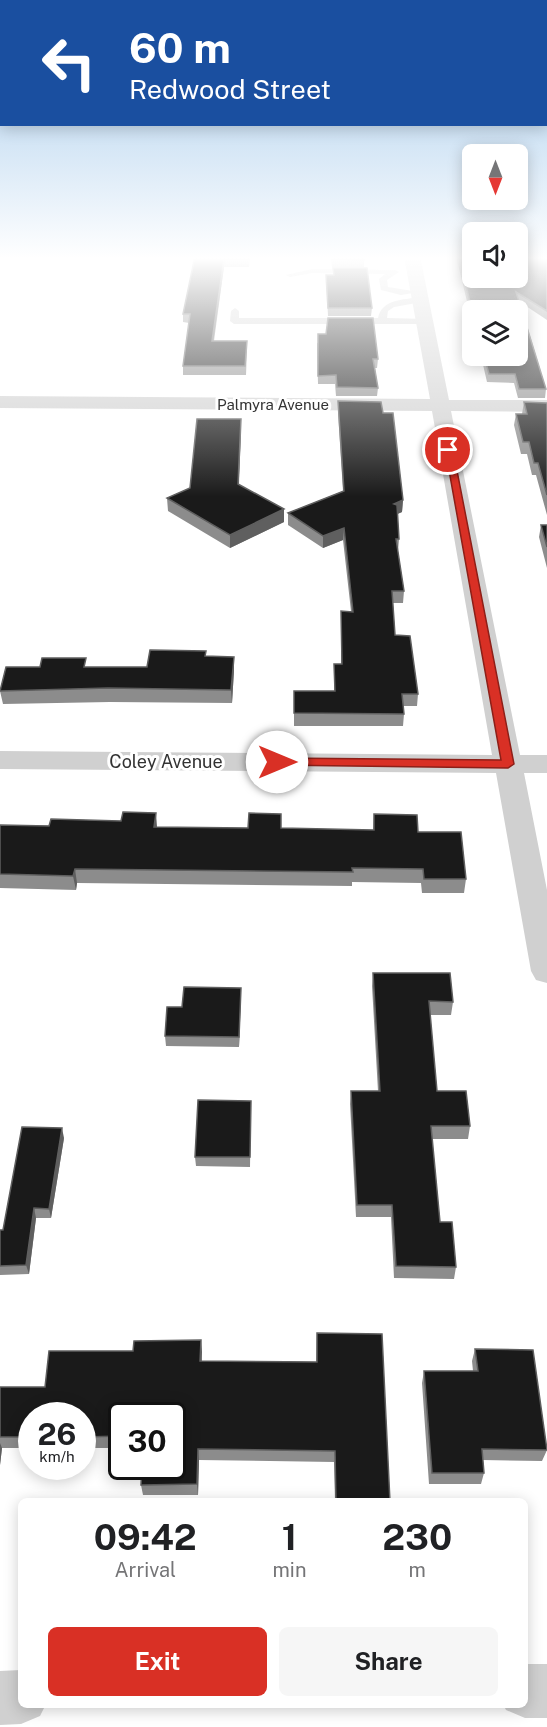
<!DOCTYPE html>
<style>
:root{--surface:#fff;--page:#f6f6f6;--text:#202124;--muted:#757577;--accent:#d93025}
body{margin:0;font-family:"Public Sans",sans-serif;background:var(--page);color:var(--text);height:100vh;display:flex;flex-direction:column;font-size:22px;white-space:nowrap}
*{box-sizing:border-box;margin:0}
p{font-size:20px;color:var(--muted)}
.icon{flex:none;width:33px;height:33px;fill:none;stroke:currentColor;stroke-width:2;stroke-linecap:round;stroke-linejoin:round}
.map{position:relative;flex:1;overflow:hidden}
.details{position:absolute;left:18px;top:1498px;width:510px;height:210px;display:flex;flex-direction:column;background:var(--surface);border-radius:9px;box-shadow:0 3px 15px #0003}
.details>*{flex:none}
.hud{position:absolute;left:0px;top:0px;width:548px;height:126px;box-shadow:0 3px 15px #0003;background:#1a4fa0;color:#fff;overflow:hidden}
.needle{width:39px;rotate:180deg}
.tools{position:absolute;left:462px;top:144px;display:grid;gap:12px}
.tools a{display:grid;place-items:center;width:66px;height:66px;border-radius:9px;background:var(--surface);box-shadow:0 3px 15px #0003;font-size:30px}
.speed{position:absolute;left:18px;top:1402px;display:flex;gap:12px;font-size:30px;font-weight:700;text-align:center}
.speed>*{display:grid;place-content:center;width:78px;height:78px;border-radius:50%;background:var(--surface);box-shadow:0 3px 15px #0003;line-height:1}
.speed small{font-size:15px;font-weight:400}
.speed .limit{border:3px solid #111;border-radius:9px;background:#fff;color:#111}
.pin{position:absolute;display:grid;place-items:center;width:51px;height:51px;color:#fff;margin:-26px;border:3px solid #fff;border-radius:50%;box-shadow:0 2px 6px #0007}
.me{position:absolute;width:66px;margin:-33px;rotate:90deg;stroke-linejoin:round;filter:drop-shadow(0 0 4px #0008)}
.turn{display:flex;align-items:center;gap:21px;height:126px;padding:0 30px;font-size:27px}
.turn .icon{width:78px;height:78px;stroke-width:2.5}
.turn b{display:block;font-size:42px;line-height:51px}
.eta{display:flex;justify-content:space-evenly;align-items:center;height:102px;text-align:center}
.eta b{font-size:36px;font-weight:700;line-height:42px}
.cta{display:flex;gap:12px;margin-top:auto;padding:12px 30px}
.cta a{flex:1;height:69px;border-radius:9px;background:var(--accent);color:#fff;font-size:24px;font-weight:700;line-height:69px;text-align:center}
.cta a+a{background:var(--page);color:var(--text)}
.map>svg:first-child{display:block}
</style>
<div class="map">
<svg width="547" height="1727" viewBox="0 0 547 1727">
<rect width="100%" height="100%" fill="#fff"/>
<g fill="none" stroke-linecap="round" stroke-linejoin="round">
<path fill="#d0d0d0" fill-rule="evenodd" d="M312,269L395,270L399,272L387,280L388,287L419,292L401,295L381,290L379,279L385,274L312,273L290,277L286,275Z
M419,297L423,300L422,302L394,307L388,311L387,318L426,319V323L423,324H234L230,321L231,311L235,308L239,311V318H378C382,299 403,300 419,297Z"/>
<path fill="#d0d0d0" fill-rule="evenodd" d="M404,256H420L449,400H547V412L451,411L520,755H547V773H524L547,890V983L536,980L531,971L496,773L0,769V751L492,755L432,411L0,408V396L430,399Z"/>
<path fill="#d0d0d0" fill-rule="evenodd" d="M525,1664H547V1718H525L506,1710L504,1706H525Z
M21,1670V1706H45L40,1716L21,1724L0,1725V1671Z"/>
</g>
<path fill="#8c8c8c" d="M195,256H250L249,267H224L214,341L247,350L246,375H183V366L189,323L183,322V314Z
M331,256H364V267H332Z
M456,256H547V320L520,302L546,389L545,398H518L514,383L487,382L481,356H518L472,310V322Z
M333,268L372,308L371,316H328L326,275H333Z
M317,343L378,359L377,368H375L378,388L377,396H336L335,384H318Z
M338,401L383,413L403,500L402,512L397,514L399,539L398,551L404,591L403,603H393L395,635L418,694L417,706H403L404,714L403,726H294V691H334V664H341V611H351L343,540L323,548L288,525V513L343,491L338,413Z
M524,402L547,403V515L536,475H532L527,454H521L514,425L516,414H522Z
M241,431L239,484L284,522L230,548L168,511L167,498L190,488Z
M541,525H547V568L539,537Z
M206,656L234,657V670L232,703L110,702L3,704L0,691L87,667H147Z
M374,814L418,832L466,879L464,893H422L421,883L352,882V886L77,883L76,890L0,888V825L373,830Z
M373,973L453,1002L451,1015H430L437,1091L470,1126L468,1139H432L440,1222L456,1267L454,1279L394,1278L391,1217H356L350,1104L351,1091H378L372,986Z
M241,988L239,1047L166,1046L165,1036L182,1007Z
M251,1101L250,1167L196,1166L195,1157Z
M64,1138L51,1218H36L29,1274L0,1275V1230H3Z
M317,1333L390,1502H335L334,1462L199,1460L198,1495H143L141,1485L172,1416H122V1448H82V1416H32V1448H2L0,1465V1387H45L133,1351L201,1340L202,1361L316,1362Z
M475,1349L547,1450L542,1461L483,1460L484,1473L481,1484H429L422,1383L424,1371H473L472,1361Z"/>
<path fill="#5f5f5f" d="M224,259V267L212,350V341Z
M241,419V431L238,496V484Z
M403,500L402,512L393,516L394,504Z
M284,509V522L230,548V535Z
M344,528L343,540L323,548V536Z
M234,657V670L232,703L231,690Z
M156,813L157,827L155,841L154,827Z
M75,869L77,883L76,890L73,876Z
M241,988V998L239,1047V1037Z
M62,1128L64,1138L51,1218L49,1209Z
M34,1208L36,1218L29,1274L26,1265Z
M201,1340L202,1352L201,1372L200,1361Z
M0,1443L2,1448L0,1465Z
M198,1449L199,1460L198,1495L197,1484Z"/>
<path fill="#1a1a1a" stroke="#5f5f5f" stroke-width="1.5" d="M195,256H249V259H224L212,341H247L245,366H183L190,314H183Z
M332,256H364V260L332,259Z
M459,256H472V278H518V256H547V311L516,292L546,389H519L515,374H489L484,356H518V310L472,311Z
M333,268H367L372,308H328L326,275H334Z
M328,318H373L378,359H373L378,388L337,387L336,375L318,376V334H326Z
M338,401L381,402L383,413H393L403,500L394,504L397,505L399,539H396L404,591H392L395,635L410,636L418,694H402L404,714L294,713V691H335L334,664H342L341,611L353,612L344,528L323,536L288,513L344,491Z
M524,402L547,403V495L538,463H534L529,442H523L516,414H527Z
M197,419H241L238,484L284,509L230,535L167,498L190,488Z
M541,525H547V547Z
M150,650L206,651L205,656L234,657L231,690L108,688L0,691L6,667H40L42,658H86L84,667H147Z
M123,812L156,813L154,827L248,828L249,813L281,814V828L374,830V814L417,815L418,832H461L466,879H424L423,869L352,868L353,872L75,869L73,876L0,874V825L49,826L51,819L121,821Z
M373,973H450L453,1002L429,1001L437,1091H466L470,1126H431L440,1222H452L456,1267L396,1266L392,1205H357L351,1091H380Z
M184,987L241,988L239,1037L165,1036L167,1007H182Z
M198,1100L251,1101L250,1157H195Z
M22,1127L62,1128L49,1209L34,1208L26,1265L0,1266V1230H3Z
M317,1333L382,1334L390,1502H336L335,1451L198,1449L197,1484L141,1485L142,1467H172V1416H122V1436L82,1437V1416H32V1437H0V1387H45L49,1351H133L134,1341L201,1340L200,1361L317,1362Z
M475,1349L533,1350L547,1450L482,1449L484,1473H432L424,1371H478Z"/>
<linearGradient id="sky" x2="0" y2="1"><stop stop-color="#9ec6ea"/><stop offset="0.52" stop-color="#fff"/><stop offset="1" stop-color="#fff" stop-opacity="0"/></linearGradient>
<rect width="547" height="497" fill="url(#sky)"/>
<path fill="#d93025" stroke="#8d1f18" stroke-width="1.5" d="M445,448L453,450L514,764L508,768L273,765V759L277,758L501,760Z"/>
<g text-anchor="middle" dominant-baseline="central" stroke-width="6" stroke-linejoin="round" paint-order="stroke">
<g font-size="15" fill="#333" stroke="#fff">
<text x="273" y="404">Palmyra Avenue</text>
</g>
<g font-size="18" fill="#333" stroke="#fff">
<text x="166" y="761">Coley Avenue</text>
</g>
</g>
</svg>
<div class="tools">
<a><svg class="needle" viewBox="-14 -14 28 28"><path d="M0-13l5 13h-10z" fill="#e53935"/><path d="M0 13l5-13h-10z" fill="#757577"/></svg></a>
<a><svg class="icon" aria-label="sound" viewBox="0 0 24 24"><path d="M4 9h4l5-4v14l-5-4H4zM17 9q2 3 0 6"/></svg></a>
<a><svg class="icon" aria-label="layers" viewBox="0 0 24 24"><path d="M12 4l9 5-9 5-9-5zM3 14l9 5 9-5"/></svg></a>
</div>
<div class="speed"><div>26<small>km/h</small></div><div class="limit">30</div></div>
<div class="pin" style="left:448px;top:450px;background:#d93025"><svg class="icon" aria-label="arrive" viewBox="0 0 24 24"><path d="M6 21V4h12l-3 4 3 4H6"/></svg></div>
<svg class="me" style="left:277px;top:762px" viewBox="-20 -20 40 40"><circle r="19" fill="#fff"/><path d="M0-13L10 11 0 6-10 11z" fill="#d93025"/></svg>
<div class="hud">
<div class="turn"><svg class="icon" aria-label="left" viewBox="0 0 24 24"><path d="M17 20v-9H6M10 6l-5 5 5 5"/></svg><div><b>60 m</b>Redwood Street</div></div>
</div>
<section class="details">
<div class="eta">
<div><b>09:42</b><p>Arrival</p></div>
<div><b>1</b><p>min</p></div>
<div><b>230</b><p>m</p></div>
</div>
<div class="cta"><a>Exit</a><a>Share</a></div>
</section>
</div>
